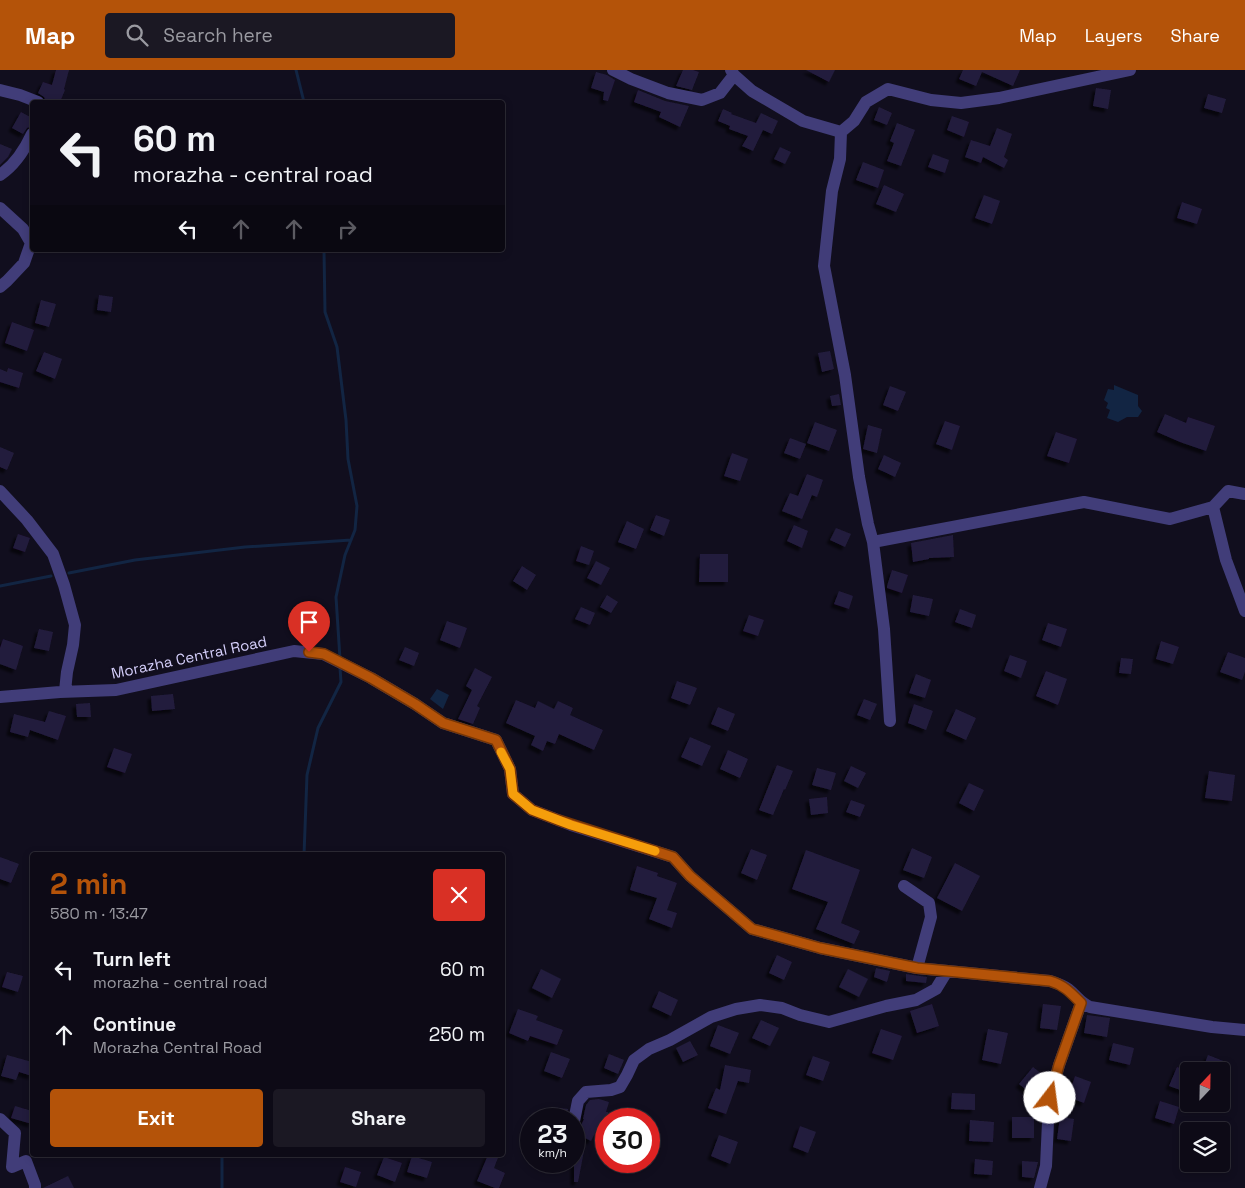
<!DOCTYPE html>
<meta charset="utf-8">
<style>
:root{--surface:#0d0a16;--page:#1b1823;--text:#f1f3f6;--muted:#9a9aa1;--line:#2d2b35;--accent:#b45309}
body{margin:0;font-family:"Space Grotesk",sans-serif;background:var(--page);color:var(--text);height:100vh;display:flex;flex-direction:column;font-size:19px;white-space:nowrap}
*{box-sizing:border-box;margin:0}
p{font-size:16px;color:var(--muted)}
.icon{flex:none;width:28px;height:28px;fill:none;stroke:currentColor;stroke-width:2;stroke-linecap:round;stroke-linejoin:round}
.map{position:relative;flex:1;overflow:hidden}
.side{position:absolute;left:30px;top:782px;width:475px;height:305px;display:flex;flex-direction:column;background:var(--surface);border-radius:5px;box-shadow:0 2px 8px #0003,0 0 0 1px var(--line)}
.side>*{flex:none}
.top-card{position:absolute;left:30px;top:30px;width:475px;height:152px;border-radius:5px;box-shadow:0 2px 8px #0003,0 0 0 1px var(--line);background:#0d0a16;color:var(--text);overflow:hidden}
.needle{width:32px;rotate:22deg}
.fabs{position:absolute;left:1180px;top:992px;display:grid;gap:10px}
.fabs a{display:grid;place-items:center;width:50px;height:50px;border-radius:5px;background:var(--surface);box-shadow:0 2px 8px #0003,0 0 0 1px var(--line);font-size:25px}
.speed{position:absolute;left:520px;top:1038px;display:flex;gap:10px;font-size:25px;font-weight:700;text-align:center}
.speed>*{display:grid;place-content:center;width:65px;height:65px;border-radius:50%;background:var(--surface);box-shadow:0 2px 8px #0003,0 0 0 1px var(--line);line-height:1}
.speed small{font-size:12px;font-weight:400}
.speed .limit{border:8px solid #d22;background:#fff;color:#111}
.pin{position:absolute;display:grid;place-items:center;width:42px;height:42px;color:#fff;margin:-51px -21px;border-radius:50% 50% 50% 0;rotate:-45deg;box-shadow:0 0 5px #0007}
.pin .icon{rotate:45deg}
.me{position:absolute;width:55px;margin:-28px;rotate:15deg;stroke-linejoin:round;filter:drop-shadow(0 0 4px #0008)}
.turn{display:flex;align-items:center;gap:18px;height:105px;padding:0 20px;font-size:22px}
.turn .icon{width:65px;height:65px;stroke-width:2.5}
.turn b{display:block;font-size:35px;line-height:42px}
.lanes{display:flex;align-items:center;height:48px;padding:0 20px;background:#0003;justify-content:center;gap:25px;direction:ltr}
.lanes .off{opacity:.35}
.round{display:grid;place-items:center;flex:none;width:52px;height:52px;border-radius:5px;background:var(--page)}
.headline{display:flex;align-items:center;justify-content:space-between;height:85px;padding:0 20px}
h1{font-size:30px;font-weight:700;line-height:38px;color:var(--accent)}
.action{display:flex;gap:10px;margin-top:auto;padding:10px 20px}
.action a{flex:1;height:58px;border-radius:5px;background:var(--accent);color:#fff;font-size:20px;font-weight:700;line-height:58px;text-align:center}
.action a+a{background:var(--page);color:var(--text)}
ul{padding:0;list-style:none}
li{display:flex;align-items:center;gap:15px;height:65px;padding:0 20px}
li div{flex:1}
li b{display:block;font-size:19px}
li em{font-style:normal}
header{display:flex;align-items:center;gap:30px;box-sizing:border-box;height:70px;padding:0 25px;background:var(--accent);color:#fff}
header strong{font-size:24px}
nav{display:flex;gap:28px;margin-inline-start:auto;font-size:18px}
.search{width:350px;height:45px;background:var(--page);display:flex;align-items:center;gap:12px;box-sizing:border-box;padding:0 18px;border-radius:5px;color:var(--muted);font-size:19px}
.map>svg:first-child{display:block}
</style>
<header>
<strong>Map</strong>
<div class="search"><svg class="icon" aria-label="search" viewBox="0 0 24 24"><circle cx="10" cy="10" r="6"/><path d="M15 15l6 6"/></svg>Search here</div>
<nav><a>Map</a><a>Layers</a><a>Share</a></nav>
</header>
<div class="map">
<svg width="1245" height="1118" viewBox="0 0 1245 1118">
<defs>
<filter id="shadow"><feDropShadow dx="-3.5" dy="3.5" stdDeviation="1" flood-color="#0009"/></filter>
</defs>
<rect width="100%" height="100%" fill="#110e1e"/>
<path fill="#122543" d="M1114,315L1138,325V336L1142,341L1138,347H1127L1118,352L1107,348L1110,340L1106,338L1108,333L1104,330L1108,319L1114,320Z
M437,619L449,625L443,639L430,629Z"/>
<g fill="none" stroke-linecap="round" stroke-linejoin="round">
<path stroke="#122543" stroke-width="3" d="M296,0L304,32
M324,180L325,242L337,277L346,350L348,389L357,436L355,460L345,485L336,527L340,589
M69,503L135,490L245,477L351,470
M0,516L51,506
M304,785L307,705L318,658L341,612L340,598
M222,1085V1118"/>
</g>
<path fill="#231c3d" filter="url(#shadow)" d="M56,0H69L64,19L65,20L60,32H54L45,29L44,27L38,23L43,12L52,15Z
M683,0H693L699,2L692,20L676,16Z
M806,0H835L829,12Z
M963,0H1020L1013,16L982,2L976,16L959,9Z
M596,2L607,5L615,10L608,31L603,30L604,22L591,18Z
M1096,18L1111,20L1108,39L1093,36Z
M638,20L665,31L689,36L680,57L659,47L661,42L634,32Z
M1208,24L1226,29L1222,43L1204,38Z
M879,37L892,43L887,55L874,50Z
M723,39L732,43L731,44L756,53L761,43L778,51L772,64L763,60L753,81L742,76L748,66L729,59L730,56L718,51Z
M21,42L32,48V56L27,58L23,64L12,58Z
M952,46L969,52L964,67L947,60Z
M897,53L915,60L901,96L887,91L894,73L890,71Z
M997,58L1012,64L1004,87L1008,90L1004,98L983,87L981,93L965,87L971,70L990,76Z
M0,74L12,79L8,87L0,95Z
M780,77L791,82L785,94L774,89Z
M933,84L949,90L945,103L928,97Z
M863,92L884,100L878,118L856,110Z
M884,115L904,124L896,142L876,134Z
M984,125L1000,131L992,154L975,148Z
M1182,132L1202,139L1197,154L1177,148Z
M99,225L113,227L111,242L97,240Z
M41,230L56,234L49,257L35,253Z
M12,252L34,260L27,281L5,273Z
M830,281L834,299L822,302L818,283Z
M44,282L62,289L55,309L36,301Z
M8,298L23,303L19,318L0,312V299L7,302Z
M890,316L906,322L898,341L883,335Z
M839,324L841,335L832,336L830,326Z
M1165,344L1186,353L1188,347L1215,356L1206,381L1180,372L1157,362Z
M945,351L960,356L952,380L936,374Z
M815,352L837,360L829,381L807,373Z
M868,355L882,359L877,383L863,379Z
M1056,362L1077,369L1069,393L1047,386Z
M790,368L806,374L800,389L784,383Z
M0,377L14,383L7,400L0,397Z
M732,383L748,389L740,411L724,406Z
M884,385L901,393L895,407L878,399Z
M807,404L823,410L817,427L812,425L802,449L782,441L790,423L798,426Z
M656,445L670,450L664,466L650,460Z
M627,451L644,459L636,479L618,472Z
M794,455L808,461L802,478L787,471Z
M836,458L851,464L845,477L830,470Z
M18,464L30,468L25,482L13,478Z
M953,465L954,487L929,488V489L913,492L911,473Z
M581,476L594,481L589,495L576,491Z
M700,484H728V512H699Z
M596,491L610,498L601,515L587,508Z
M522,496L536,505L527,520L513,511Z
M892,500L908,505L902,523L887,518V516Z
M839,521L853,526L849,539L834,534Z
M607,525L618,532L611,543L600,537Z
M913,525L933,529L929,546L910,542Z
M581,537L595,543L590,555L575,549Z
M960,539L976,545L972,558L955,552Z
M749,545L764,550L758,566L743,561Z
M447,551L467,558L460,578L440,570Z
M1048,553L1067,559L1061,577L1042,570Z
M39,559L53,562L49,581L34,578Z
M3,569L23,576L16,600L0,594V578Z
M1161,571L1179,577L1173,594L1156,589Z
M405,577L419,583L414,596L399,590Z
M1228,582L1245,588V602L1242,610L1220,602Z
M1010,585L1027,591L1021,608L1004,601Z
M1121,588L1133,589L1131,604L1119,603Z
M475,598L492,607L477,636L480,638L473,654L458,649L472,620L466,616Z
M1046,601L1067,609L1058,635L1036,626Z
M916,604L931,610L925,628L909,623Z
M677,611L697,618L690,635L671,628Z
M173,624L175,639L152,641L151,626Z
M864,629L877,634L870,650L857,645Z
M516,630L535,638L538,631L554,639L558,631L573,638L570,645L603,660L594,680L559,664L555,674L547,671L543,681L531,675L535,666L506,653Z
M90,633L91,647H77L76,634Z
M914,634L933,641L926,660L908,653Z
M718,637L735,644L728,661L711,654Z
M956,639L976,648L966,670L946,661Z
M49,641L66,646L58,670L30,660L28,667L10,662L14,644L45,652Z
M690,667L711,676L702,696L681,687Z
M114,678L132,684L125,703L107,697Z
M728,680L748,689L740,708L720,699Z
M777,695L793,701L785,720L784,719L773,745L759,740Z
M851,696L866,703L858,718L844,711Z
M817,698L836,703L831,720L812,715Z
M1209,701L1235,705L1232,731L1205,728Z
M969,713L984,720L974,741L959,733Z
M827,727L828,743L811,745L809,729Z
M851,730L865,735L860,747L846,742Z
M912,778L932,787L924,808L903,800Z
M751,779L767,785L757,810L741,803Z
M806,780L860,800L841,853L860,861L854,874L816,859L828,832L792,819Z
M0,787L19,794L11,813L0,809Z
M955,793L980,806L962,841L937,828Z
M637,796L658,803L657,806L677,813L667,840L677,843L672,858L649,849L657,828L630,820Z
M777,885L792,892L784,910L769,903Z
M876,898L890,901L887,912L874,907Z
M541,899L561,909L552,928L532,918Z
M848,899L868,909L859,927L839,917Z
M7,902L23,906L18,922L2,917Z
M906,904L927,907L926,913L906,911Z
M659,921L678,930L671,946L652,937Z
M932,934L939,956L917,963L910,941Z
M1043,934L1061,936L1057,960L1040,958Z
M518,939L538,946L536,950L563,960L557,975L530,966L528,971L509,963Z
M1087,945L1110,948L1107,967L1084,963Z
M761,950L779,958L770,976L752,968Z
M718,955L739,963L730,984L710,976Z
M881,959L902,966L893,990L872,983Z
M988,959L1008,963L1001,994L982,990Z
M690,971L698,985L683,992L676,978Z
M1113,973L1134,978L1130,995L1109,990Z
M551,982L570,989L562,1008L544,1001Z
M609,984L624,990L618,1004L604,998Z
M7,985L32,992V1006L19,1002L16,1010L1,1006Z
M1208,985L1226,992L1222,1001H1202Z
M813,986L830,992L823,1011L806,1005Z
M725,995L751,1000L749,1013L738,1011L726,1044L708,1038L716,1018L720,1020Z
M1033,997L1047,1008L1046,1014L1035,1027L1019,1014Z
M1177,997L1189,1001V1023L1169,1016Z
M1075,1006L1091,1012L1084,1033L1068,1027Z
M952,1023L975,1024V1040L951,1039Z
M599,1029L609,1032L606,1042H608V1049H602L591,1071L577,1064L584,1049H583L586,1035L590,1030Z
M1160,1031L1179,1037L1174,1054L1155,1048Z
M15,1036L32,1041V1054L11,1048Z
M551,1037L568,1039L566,1049H550Z
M1012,1047H1034V1068H1012Z
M1060,1047L1074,1049L1071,1071L1057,1069Z
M970,1050L994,1052L993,1072L969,1071Z
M800,1056L816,1062L808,1083L793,1077Z
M719,1065L738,1072L730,1094L711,1086Z
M574,1079L584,1081L578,1112H574Z
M488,1085H499L494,1098L505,1103L499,1118H495L477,1111Z
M412,1086L432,1092L427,1108L407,1102Z
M384,1087L402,1093L395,1112L377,1105Z
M975,1089L993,1091L992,1105L974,1104Z
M1022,1091L1038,1092L1034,1108L1022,1107Z
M345,1097L361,1102L356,1117L340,1112Z
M68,1106L74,1118H43Z"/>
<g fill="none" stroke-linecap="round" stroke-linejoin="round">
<path stroke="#413d79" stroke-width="12" d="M613,0L631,9L668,23L702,30L720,23L734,5
M731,0L734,5L752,21L803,51L841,62L854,51L866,32L888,19L931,30L961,33L999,28L1130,0
M0,20L20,25L38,32
M841,62L840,89L832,121L824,196L845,305L859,407L868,454L873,472L884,559L890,651
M0,105C15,95 25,79 32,64
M0,138L23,159L31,173L24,193L7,211L0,217
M0,421L27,450L53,484L64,515L75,555L73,575L67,602L65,621
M1213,437L1226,490L1245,541
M873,472L1084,432L1170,449L1213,437L1228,421L1245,424
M0,627L60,622L116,620L294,581L323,584L371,608L415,634L443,653L496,670L510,699L513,724L532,740L571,755L673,787L690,806L752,859L820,878L917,898L1050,911C1056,913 1063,915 1068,919C1077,926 1080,933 1090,937L1212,957L1245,960
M904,816L929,833L931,847L917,898
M0,1049L15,1063L12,1097L26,1091L35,1115V1118
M574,1051L578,1031L586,1022L611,1020L620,1017L627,1005L634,990L649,979L670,970L711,947L736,939L760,935L782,938L800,945L829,952L886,936L916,930L936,919L947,901
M1040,1118L1046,1096L1048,1052L1050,1028L1059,995L1081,933"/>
</g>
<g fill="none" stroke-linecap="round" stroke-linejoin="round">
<g stroke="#753606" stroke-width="12">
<path id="route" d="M309,582L324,584L371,608L415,634L443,653L496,670L510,699L513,724L532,740L558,750L673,787L690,806L752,859L820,878L917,898L1050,911C1064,915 1071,923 1081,933L1059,995L1050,1028"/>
</g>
<use href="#route" stroke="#b45309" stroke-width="9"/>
<path stroke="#f59e0b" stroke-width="9" d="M501,682L510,699L513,724L532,740L571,755L655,781"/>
</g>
<g text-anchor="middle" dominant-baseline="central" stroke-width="5" stroke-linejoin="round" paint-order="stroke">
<g font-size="15" fill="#d5cffb" stroke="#110e1e">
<text transform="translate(189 587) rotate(-12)">Morazha Central Road</text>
</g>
</g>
</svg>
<div class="fabs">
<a><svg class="needle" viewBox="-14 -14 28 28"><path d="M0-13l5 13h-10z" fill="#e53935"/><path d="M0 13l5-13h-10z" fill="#9a9aa1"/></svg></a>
<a><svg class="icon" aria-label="layers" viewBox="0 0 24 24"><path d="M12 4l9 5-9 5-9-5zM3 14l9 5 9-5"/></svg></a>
</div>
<div class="speed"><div>23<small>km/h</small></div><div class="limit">30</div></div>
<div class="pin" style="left:309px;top:582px;background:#d93025"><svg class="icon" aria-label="arrive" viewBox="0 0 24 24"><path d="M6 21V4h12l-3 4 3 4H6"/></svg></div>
<svg class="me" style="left:1050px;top:1028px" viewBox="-20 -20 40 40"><circle r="19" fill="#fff"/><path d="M0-13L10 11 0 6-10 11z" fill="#b45309"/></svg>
<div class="top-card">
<div class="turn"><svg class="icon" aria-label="left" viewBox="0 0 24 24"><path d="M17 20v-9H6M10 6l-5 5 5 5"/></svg><div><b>60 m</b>morazha - central road</div></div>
<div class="lanes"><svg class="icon" aria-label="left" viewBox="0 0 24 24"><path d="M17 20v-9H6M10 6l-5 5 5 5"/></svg><svg class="icon off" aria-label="ahead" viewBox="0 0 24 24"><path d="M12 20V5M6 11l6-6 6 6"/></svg><svg class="icon off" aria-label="ahead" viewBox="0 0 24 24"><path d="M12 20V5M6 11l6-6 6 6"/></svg><svg class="icon off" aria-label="right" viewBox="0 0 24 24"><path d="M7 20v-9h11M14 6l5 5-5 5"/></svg></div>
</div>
<section class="side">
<div class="headline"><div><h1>2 min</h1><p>580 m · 13:47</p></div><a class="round" style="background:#d93025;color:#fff"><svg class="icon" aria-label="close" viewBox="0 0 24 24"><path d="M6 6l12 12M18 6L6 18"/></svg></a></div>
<ul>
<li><svg class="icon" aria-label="left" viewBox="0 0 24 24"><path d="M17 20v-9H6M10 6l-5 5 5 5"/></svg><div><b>Turn left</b><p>morazha - central road</p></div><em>60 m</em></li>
<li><svg class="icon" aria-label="ahead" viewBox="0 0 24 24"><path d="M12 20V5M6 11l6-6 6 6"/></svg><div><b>Continue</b><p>Morazha Central Road</p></div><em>250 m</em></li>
</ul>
<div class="action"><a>Exit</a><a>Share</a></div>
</section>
</div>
